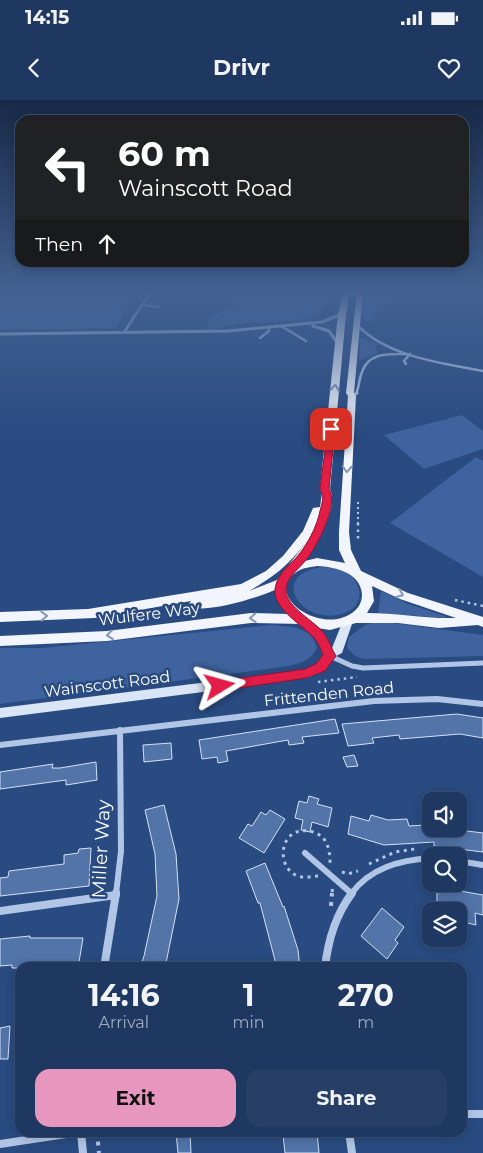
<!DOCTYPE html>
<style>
:root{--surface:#1f3861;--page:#273f67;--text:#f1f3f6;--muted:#a1acbd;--line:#3c5276;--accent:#e797bd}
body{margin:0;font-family:Montserrat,sans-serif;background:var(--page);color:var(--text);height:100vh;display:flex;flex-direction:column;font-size:19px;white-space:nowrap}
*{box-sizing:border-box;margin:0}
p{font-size:16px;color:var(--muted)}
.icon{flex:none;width:28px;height:28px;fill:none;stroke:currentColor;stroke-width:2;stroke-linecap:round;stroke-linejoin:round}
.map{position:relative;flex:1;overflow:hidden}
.details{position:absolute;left:15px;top:862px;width:452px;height:175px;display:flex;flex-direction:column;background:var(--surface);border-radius:15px;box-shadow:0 2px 12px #0003,0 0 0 1px var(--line)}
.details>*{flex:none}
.hud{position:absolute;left:15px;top:15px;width:454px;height:152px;border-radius:15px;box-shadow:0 2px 12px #0003,0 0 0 1px var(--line);background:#202124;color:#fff;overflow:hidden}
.fabs{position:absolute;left:422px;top:692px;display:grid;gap:10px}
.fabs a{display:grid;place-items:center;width:45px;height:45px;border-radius:10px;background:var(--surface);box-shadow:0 2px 12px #0003,0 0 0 1px var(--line);font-size:25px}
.pin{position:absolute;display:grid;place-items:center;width:42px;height:42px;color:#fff;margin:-21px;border-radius:10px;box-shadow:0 2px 8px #0006}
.me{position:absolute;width:55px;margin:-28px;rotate:82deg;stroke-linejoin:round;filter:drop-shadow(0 0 4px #0008)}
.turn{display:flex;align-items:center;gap:18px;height:105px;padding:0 20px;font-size:22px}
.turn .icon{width:65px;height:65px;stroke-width:2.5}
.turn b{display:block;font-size:35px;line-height:42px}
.then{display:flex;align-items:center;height:48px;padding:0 20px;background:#0003;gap:10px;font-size:19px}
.eta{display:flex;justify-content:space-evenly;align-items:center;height:85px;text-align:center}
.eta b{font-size:30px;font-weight:700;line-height:35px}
.action{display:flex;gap:10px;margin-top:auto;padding:10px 20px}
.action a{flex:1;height:58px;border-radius:15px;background:var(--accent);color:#111;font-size:20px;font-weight:700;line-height:58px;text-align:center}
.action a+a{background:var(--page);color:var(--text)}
.status{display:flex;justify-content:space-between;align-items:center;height:35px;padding:0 25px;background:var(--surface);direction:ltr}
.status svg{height:14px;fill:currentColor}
header{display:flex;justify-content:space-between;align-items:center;height:65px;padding:0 20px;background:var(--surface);font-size:22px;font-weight:700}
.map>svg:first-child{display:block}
</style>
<div class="status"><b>14:15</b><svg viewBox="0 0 49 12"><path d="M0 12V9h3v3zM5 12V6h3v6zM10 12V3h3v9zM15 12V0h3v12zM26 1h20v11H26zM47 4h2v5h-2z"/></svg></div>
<header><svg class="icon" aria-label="back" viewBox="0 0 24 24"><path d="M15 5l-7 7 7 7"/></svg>Drivr<svg class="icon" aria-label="heart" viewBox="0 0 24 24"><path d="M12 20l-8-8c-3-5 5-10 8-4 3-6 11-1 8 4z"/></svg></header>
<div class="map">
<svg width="483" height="1053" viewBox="0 0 483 1053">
<rect width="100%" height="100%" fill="#294b81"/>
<path fill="#3e639e" d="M0,191H137L116,228L0,230Z
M208,191H333C329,199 327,208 318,213C300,225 265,221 244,223C233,225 221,227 209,230L208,218L236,205Z
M370,191H428C408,196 384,201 373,221L365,220L363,208Z
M360,238L379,244L375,248L378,253L359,260Z
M462,315L483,331V349L424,369L384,335Z
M476,357L483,361V477L390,423Z
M322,467C329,467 337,468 344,471C361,480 367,503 347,512C306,530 264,476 322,467Z
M381,491L408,504L445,516L446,518L378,513Z
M375,522H386L483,535V556L364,559L355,556L347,548L349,537L365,525Z
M272,525C290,527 312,526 317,548C309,563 298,564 282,567L0,604V548H42Z"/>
<path fill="#5274a9" stroke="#d4e1f5" d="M457,614L483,618V638L460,634L400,639L399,635L372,638L374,643L348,646L342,624Z
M335,619L339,633L302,637L304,643L289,645L288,640L226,651L228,661L218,663L217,657L202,659L199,640Z
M171,643L172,659L144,662L143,645Z
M354,655L358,666L347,667L343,657Z
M96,662L97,680L66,685V680L0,689V672L53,664L52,668H60Z
M309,696L319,699L317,704L332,708L328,727L312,722L310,732L301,730L303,720L295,718L299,701L307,703Z
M164,705L176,754L179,799L165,868H140L144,856L157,796L155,754L145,710Z
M270,710L285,719L264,753L239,738L248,724L252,726L261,712L266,715Z
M371,715L388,720L407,719L409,726L425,725L426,729H451L483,733V752L434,746V742L384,745L348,734L351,716L369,721Z
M91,748L89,786L0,796V778L8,777L9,771L64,764V755L78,753L79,749Z
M265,763L283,807L284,806L298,850L300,868H277L260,803H258L246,771Z
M437,787L483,795V815L475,813L476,825L459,821V811L437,808Z
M382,808L404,827L395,840L398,843L387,859L361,836Z
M30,836V838H83L78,868L29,865L28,868H12V865L0,866V839Z
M10,926L8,959H0V928Z
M176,1032H190L191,1053H178Z
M304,1032H317L319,1053H285L283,1035Z"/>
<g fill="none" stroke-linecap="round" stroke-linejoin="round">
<path stroke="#b1c6e6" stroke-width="1" stroke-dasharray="1 2.5" stroke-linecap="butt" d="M368,206L408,191"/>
<path stroke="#b1c6e6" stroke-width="2" stroke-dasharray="2 3" stroke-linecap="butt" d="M358,402V424"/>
<path stroke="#b1c6e6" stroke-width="2.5" stroke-dasharray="2.5 4" stroke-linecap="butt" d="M358,423V442
M455,500L483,506
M318,582L357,577"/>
<path stroke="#b1c6e6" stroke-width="3" stroke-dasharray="3 4.5" stroke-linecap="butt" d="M436,749L458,752
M369,764L395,752L415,749
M342,772L348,774L358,771
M318,776C313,776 307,778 302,777C274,773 277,722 313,732C327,736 330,749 330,763
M332,789L333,794"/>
<path stroke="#b1c6e6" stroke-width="4" stroke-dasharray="4 5.5" stroke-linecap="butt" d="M331,806L332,793
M97,1032L99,1053"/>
<path stroke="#b1c6e6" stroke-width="2.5" d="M142,205L159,207
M281,226L306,241
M358,226C389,257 442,263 483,271
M125,231L151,191
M260,238L269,231V228
M406,264L404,261L410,254
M356,294C359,288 359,279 362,272C369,252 389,254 406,254"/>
<path stroke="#b1c6e6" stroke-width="3" d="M352,296L357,293
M315,328L330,329"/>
<path stroke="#b1c6e6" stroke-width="3" d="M313,226L329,231L338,244
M0,234L228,231L322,222L342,214"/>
<path stroke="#b1c6e6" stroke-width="5" d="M330,556L352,566L363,568L483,563"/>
<path stroke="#b1c6e6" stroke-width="6" d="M0,645L374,601L437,599L483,604
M305,753L351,793
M459,761L483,765
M116,794L121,751L120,630
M351,794C370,768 400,760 431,758"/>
<path stroke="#b1c6e6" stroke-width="8" d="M0,811L116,795
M104,868L116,793
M325,868C328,840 335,816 352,793
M462,1014H483
M81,1032L83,1053
M349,1032L352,1053
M0,1044L79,1032"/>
<path fill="#dae5f6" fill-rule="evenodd" d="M302,515L305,516L325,535L332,548L344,518L348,517L353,521L342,553L334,557L324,570L310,577L203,592L0,618V608L304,570L316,564L324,554L317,541L299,522L297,519Z"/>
<path fill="#f2f5fd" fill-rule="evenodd" d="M344,191H350L346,214L330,389C339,407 316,446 305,461L317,458L345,463L339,450V432L348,296L346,293L357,191H363L354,293L356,296L349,432L351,450L361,471L408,493L483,517V527L478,525L439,528L398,523H356L330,530L311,527L302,524L251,523L107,541L0,546V536L107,531L251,513L288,514L279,503L275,490C256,498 210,513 191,507L189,504L191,501L95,518L0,522V512L88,509L241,484L266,471L283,456L303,431L313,408L320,407L322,393L320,389L338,214ZM308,440L277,480L249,491C277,475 288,465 308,440ZM317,466C335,467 360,472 362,494C362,502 359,508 352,513C319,536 261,493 298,471C303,468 311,467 317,466ZM372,486L400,499L456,518C427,519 397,513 367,513L374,501Z"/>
</g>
<defs><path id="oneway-chevron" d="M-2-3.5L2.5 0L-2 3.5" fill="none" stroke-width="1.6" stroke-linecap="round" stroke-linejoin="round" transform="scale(1.25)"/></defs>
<g stroke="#8398b9">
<use href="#oneway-chevron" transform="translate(335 288) rotate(-84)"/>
<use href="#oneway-chevron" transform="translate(347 369) rotate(93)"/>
<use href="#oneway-chevron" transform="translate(400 494) rotate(24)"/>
<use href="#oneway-chevron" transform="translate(44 516) rotate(-3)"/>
<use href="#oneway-chevron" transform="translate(253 518) rotate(177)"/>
<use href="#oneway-chevron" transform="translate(110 535) rotate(174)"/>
</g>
<linearGradient id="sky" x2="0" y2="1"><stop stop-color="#172947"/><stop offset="0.57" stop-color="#436192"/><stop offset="1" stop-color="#436192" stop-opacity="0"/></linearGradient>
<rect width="483" height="338" fill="url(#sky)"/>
<path fill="#e11d48" stroke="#92132f" d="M328,327L335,329L329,389C339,403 318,444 309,456C302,467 286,476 286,490C286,508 316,521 325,535C330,542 332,550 336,556L325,571L306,578L220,591L216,590L214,586L216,583L220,581L305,569L316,564L323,555C321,550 319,543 315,539C303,525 273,509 275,489C277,472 294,463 303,449C311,437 317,425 320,411C322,403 325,396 320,389Z"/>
<g text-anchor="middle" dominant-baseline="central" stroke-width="5" stroke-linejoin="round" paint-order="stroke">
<g font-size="16" fill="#fff" stroke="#294b81">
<text transform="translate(149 514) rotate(-7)">Wulfere Way</text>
<text transform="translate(107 584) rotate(-7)">Wainscott Road</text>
<text transform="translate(329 594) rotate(-6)">Frittenden Road</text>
</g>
<g font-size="19" fill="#fff" stroke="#294b81">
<text transform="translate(101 749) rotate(-87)">Miller Way</text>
</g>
</g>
</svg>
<div class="fabs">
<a><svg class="icon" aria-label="sound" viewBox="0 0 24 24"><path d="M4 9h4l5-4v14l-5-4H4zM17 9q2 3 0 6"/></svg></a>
<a><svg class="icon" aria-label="search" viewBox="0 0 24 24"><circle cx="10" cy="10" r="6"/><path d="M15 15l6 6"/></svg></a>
<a><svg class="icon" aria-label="layers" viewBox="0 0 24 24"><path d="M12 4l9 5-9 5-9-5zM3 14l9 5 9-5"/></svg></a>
</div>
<div class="pin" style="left:331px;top:329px;background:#d93025"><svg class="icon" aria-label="arrive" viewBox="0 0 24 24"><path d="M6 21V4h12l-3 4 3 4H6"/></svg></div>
<svg class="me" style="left:220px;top:586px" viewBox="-20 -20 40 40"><path d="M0-17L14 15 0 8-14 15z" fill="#e11d48" stroke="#fff" stroke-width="4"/></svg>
<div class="hud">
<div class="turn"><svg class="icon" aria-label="left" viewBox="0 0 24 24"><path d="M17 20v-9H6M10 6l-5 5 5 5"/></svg><div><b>60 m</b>Wainscott Road</div></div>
<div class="then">Then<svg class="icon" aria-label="ahead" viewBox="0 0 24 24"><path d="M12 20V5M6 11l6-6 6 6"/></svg></div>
</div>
<section class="details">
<div class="eta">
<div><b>14:16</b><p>Arrival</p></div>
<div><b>1</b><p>min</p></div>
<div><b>270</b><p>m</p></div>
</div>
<div class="action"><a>Exit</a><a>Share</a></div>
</section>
</div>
